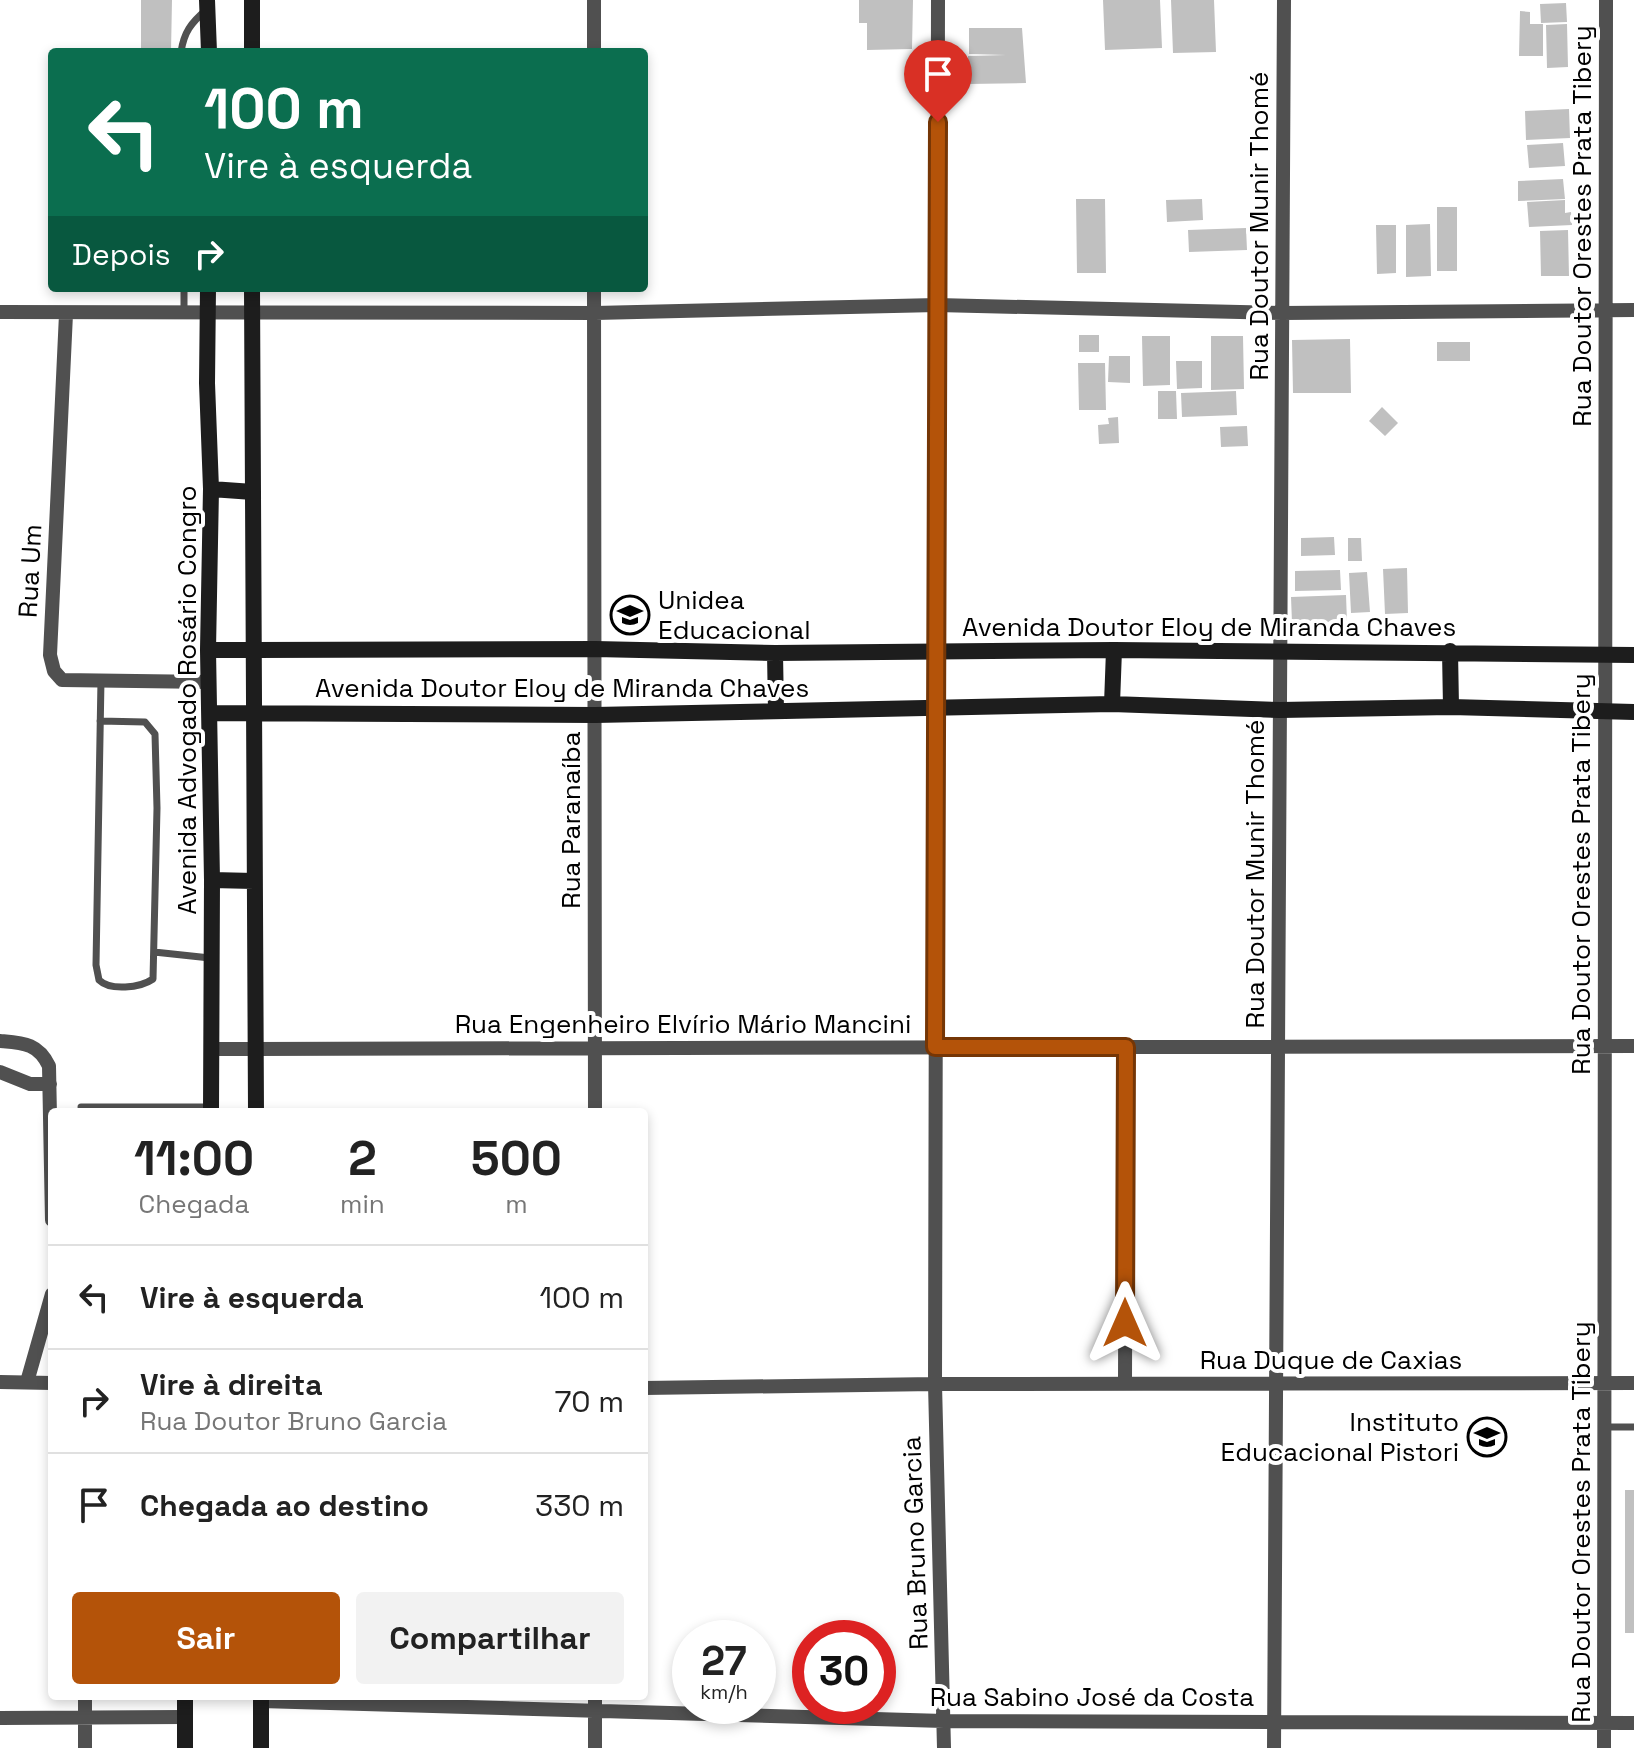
<!DOCTYPE html>
<html lang="pt">
<meta charset="utf-8">
<style>
:root{--surface:#fff;--page:#f2f2f2;--text:#222;--muted:#767676;--line:#e0e0e0;--accent:#b45309}
body{margin:0;font-family:"Space Grotesk",sans-serif;background:var(--page);color:var(--text);height:100vh;display:flex;flex-direction:column;font-size:30px;white-space:nowrap}
*{box-sizing:border-box;margin:0}
p{font-size:26px;color:var(--muted)}
.icon{flex:none;width:44px;height:44px;fill:none;stroke:currentColor;stroke-width:2;stroke-linecap:round;stroke-linejoin:round}
.map{position:relative;flex:1;overflow:hidden}
.details{position:absolute;left:48px;top:1108px;width:600px;height:592px;display:flex;flex-direction:column;background:var(--surface);border-radius:8px;box-shadow:0 4px 12px #0003}
.details>*{flex:none}
.hud{position:absolute;left:48px;top:48px;width:600px;height:244px;border-radius:8px;box-shadow:0 4px 12px #0003;background:#0b6e4f;color:#fff;overflow:hidden}
.speed{position:absolute;left:672px;top:1620px;display:flex;gap:16px;font-size:40px;font-weight:700;text-align:center}
.speed>*{display:grid;place-content:center;width:104px;height:104px;border-radius:50%;background:var(--surface);box-shadow:0 4px 12px #0003;line-height:1}
.speed small{font-size:20px;font-weight:400}
.speed .limit{border:12px solid #d22;background:#fff;color:#111}
.pin{position:absolute;display:grid;place-items:center;width:68px;height:68px;color:#fff;margin:-82px -34px;border-radius:50% 50% 50% 0;rotate:-45deg;box-shadow:0 0 8px #0007}
.pin .icon{rotate:45deg}
.me{position:absolute;width:88px;margin:-44px;rotate:0deg;stroke-linejoin:round;filter:drop-shadow(0 0 6px #0008)}
.turn{display:flex;align-items:center;gap:28px;height:168px;padding:0 24px;font-size:36px}
.turn .icon{width:104px;height:104px;stroke-width:2.5}
.turn b{display:block;font-size:56px;line-height:68px}
.then{display:flex;align-items:center;height:76px;padding:0 24px;background:#0003;gap:16px;font-size:30px}
.eta{display:flex;justify-content:space-evenly;align-items:center;height:136px;text-align:center}
.eta b{font-size:48px;font-weight:600;line-height:56px}
.cta{display:flex;gap:16px;margin-top:auto;padding:16px 24px}
.cta a{flex:1;height:92px;border-radius:8px;background:var(--accent);color:#fff;font-size:32px;font-weight:600;line-height:92px;text-align:center}
.cta a+a{background:var(--page);color:var(--text)}
ul{padding:0;list-style:none}
li{display:flex;align-items:center;gap:24px;height:104px;padding:0 24px;border-top:2px solid var(--line)}
li div{flex:1}
li b{display:block;font-size:30px}
li em{font-style:normal}
.map>svg:first-child{display:block}
</style>
<div class="map">
<svg width="1634" height="1748" viewBox="0 0 1634 1748">
<rect width="100%" height="100%" fill="#fff"/>
<path fill="#c0c0c0" d="M141,0H172L171,52H141Z
M859,0H913L912,49L867,50V23H859Z
M1103,0H1160L1162,48L1105,50Z
M1171,0H1214L1216,52L1173,53Z
M1566,3L1567,22L1541,23L1540,4Z
M1520,11L1530,12V24H1543V56H1519Z
M1567,24L1568,67L1547,68L1546,25Z
M969,28H1022L1026,83L968,84V56L1006,55L969,54Z
M1569,109L1570,138L1526,140L1525,111Z
M1563,143L1565,166L1529,168L1527,145Z
M1563,179L1565,199L1518,201V181Z
M1076,199H1105L1106,273H1077Z
M1202,199L1203,220L1167,222L1166,200Z
M1565,200V213L1571,212L1572,225L1529,227L1527,202Z
M1437,207H1457V271H1437Z
M1430,224L1431,276L1406,277V225Z
M1376,225H1396V273L1377,274Z
M1246,228L1247,250L1189,252L1188,230Z
M1568,230L1569,276H1541L1540,231Z
M1079,335H1099V352H1079Z
M1142,336H1170V385L1143,386Z
M1211,336H1243L1244,389L1211,390Z
M1350,339L1351,393H1293L1292,340Z
M1437,342H1470V361H1437Z
M1109,356H1130V383L1108,382Z
M1176,361H1202V388L1177,389Z
M1078,363H1105L1106,410H1079Z
M1158,391H1176L1177,419H1158Z
M1236,391L1237,415L1182,417L1181,393Z
M1382,407L1398,423L1385,436L1369,421Z
M1118,417L1119,443L1099,444L1098,425L1109,424L1108,418Z
M1247,426L1248,446L1221,447L1220,427Z
M1334,537L1335,555L1301,556V538Z
M1348,538H1361L1362,561H1348Z
M1407,568L1408,613L1385,614L1383,569Z
M1340,570L1341,590L1295,591V571Z
M1367,572L1370,612L1351,613L1349,573Z
M1346,595L1347,622L1292,623L1291,597Z
M1625,1490H1634V1633H1625Z"/>
<g fill="none" stroke-linecap="round" stroke-linejoin="round">
<path stroke="#505050" stroke-width="7" d="M181,52C184,32 191,23 206,10
M184,288V314
M100,721L145,722L155,734L157,808L153,979C140,988 110,991 99,980L96,965L101,680
M154,952L210,958
M81,1107H211
M1605,1427H1634"/>
<path stroke="#505050" stroke-width="14" d="M938,0L935,1384L944,1748
M594,52V0
M594,288L595,1112
M0,312L595,313L937,305L1282,313L1634,310
M66,314L50,655L54,671L62,680L209,682
M0,1041C23,1043 38,1043 49,1066L52,1220
M212,1049L1634,1046
M0,1072L30,1084H50
M0,1382L52,1383
M27,1382L52,1294
M1125,1384L1126,1047
M644,1388L935,1384L1634,1383
M595,1696V1748
M261,1701L944,1721L1634,1723
M0,1718L184,1717
M85,1748V1696
M1274,1748L1284,0
M1604,1748L1606,0"/>
<path stroke="#1d1d1d" stroke-width="16" d="M207,0L209,52
M252,52V0
M208,288L207,383L211,489L208,650L212,880L211,1112
M252,288L256,1112
M211,489L253,492
M208,650L595,649L775,653L1114,650L1634,655
M1450,651L1451,707
M775,653L776,711
M1112,704L1114,650
M210,713L595,715L1112,704L1280,710L1451,707L1634,712
M212,880L254,881
M185,1748V1696
M261,1748V1696"/>
</g>
<g fill="none" stroke-linecap="round" stroke-linejoin="round">
<g stroke="#753606" stroke-width="20">
<path id="route" d="M938,122L935,1047H1126L1125,1323"/>
</g>
<use href="#route" stroke="#b45309" stroke-width="14"/>
</g>
<defs>
<g id="university-ring" transform="scale(2)"><circle r="9.5" fill="#fff" stroke="#000" stroke-width="1.5"/><path d="M0-5L7-2L0 1L-7-2ZM-4 1L0 2.5L4 1V4Q0 6-4 4Z" fill="#000"/></g>
<g id="school-ring" transform="scale(2)"><circle r="9.5" fill="#fff" stroke="#000" stroke-width="1.5"/><path d="M0-5L7-2L0 1L-7-2ZM-4 1L0 2.5L4 1V4Q0 6-4 4Z" fill="#000"/></g>
</defs>
<g fill-rule="evenodd">
<use href="#university-ring" x="630" y="615"/>
<use href="#school-ring" x="1487" y="1437"/>
</g>
<g text-anchor="middle" dominant-baseline="central" stroke-width="8" stroke-linejoin="round" paint-order="stroke">
<g font-size="26" fill="#000" stroke="#fff">
<text transform="translate(1259 226) rotate(-90)">Rua Doutor Munir Thomé</text>
<text transform="translate(1582 226) rotate(-90)">Rua Doutor Orestes Prata Tibery</text>
<text transform="translate(30 571) rotate(-87)">Rua Um</text>
<text x="1209" y="627">Avenida Doutor Eloy de Miranda Chaves</text>
<text x="562" y="688">Avenida Doutor Eloy de Miranda Chaves</text>
<text transform="translate(187 700) rotate(-90)">Avenida Advogado Rosário Congro</text>
<text transform="translate(571 820) rotate(-90)">Rua Paranaíba</text>
<text transform="translate(1255 874) rotate(-90)">Rua Doutor Munir Thomé</text>
<text transform="translate(1581 874) rotate(-90)">Rua Doutor Orestes Prata Tibery</text>
<text x="683" y="1024">Rua Engenheiro Elvírio Mário Mancini</text>
<text x="1331" y="1360">Rua Duque de Caxias</text>
<text transform="translate(1581 1522) rotate(-90)">Rua Doutor Orestes Prata Tibery</text>
<text transform="translate(915 1543) rotate(-92)">Rua Bruno Garcia</text>
<text x="1092" y="1697">Rua Sabino José da Costa</text>
</g>
<g font-size="26" fill="#000" stroke="#fff" text-anchor="start">
<text x="658" y="600">Unidea<tspan x="658" dy="30">Educacional</tspan></text>
<text x="1459" y="1422" text-anchor="end">Instituto<tspan x="1459" dy="30">Educacional Pistori</tspan></text>
</g>
</g>
</svg>
<div class="speed"><div>27<small>km/h</small></div><div class="limit">30</div></div>
<div class="pin" style="left:938px;top:122px;background:#d93025"><svg class="icon" aria-label="arrive" viewBox="0 0 24 24"><path d="M6 21V4h12l-3 4 3 4H6"/></svg></div>
<svg class="me" style="left:1125px;top:1323px" viewBox="-20 -20 40 40"><path d="M0-17L14 15 0 8-14 15z" fill="#b45309" stroke="#fff" stroke-width="4"/></svg>
<div class="hud">
<div class="turn"><svg class="icon" aria-label="left" viewBox="0 0 24 24"><path d="M17 20v-9H6M10 6l-5 5 5 5"/></svg><div><b>100 m</b>Vire à esquerda</div></div>
<div class="then">Depois<svg class="icon" aria-label="right" viewBox="0 0 24 24"><path d="M7 20v-9h11M14 6l5 5-5 5"/></svg></div>
</div>
<section class="details">
<div class="eta">
<div><b>11:00</b><p>Chegada</p></div>
<div><b>2</b><p>min</p></div>
<div><b>500</b><p>m</p></div>
</div>
<ul>
<li><svg class="icon" aria-label="left" viewBox="0 0 24 24"><path d="M17 20v-9H6M10 6l-5 5 5 5"/></svg><div><b>Vire à esquerda</b></div><em>100 m</em></li>
<li><svg class="icon" aria-label="right" viewBox="0 0 24 24"><path d="M7 20v-9h11M14 6l5 5-5 5"/></svg><div><b>Vire à direita</b><p>Rua Doutor Bruno Garcia</p></div><em>70 m</em></li>
<li><svg class="icon" aria-label="arrive" viewBox="0 0 24 24"><path d="M6 21V4h12l-3 4 3 4H6"/></svg><div><b>Chegada ao destino</b></div><em>330 m</em></li>
</ul>
<div class="cta"><a>Sair</a><a>Compartilhar</a></div>
</section>
</div>
